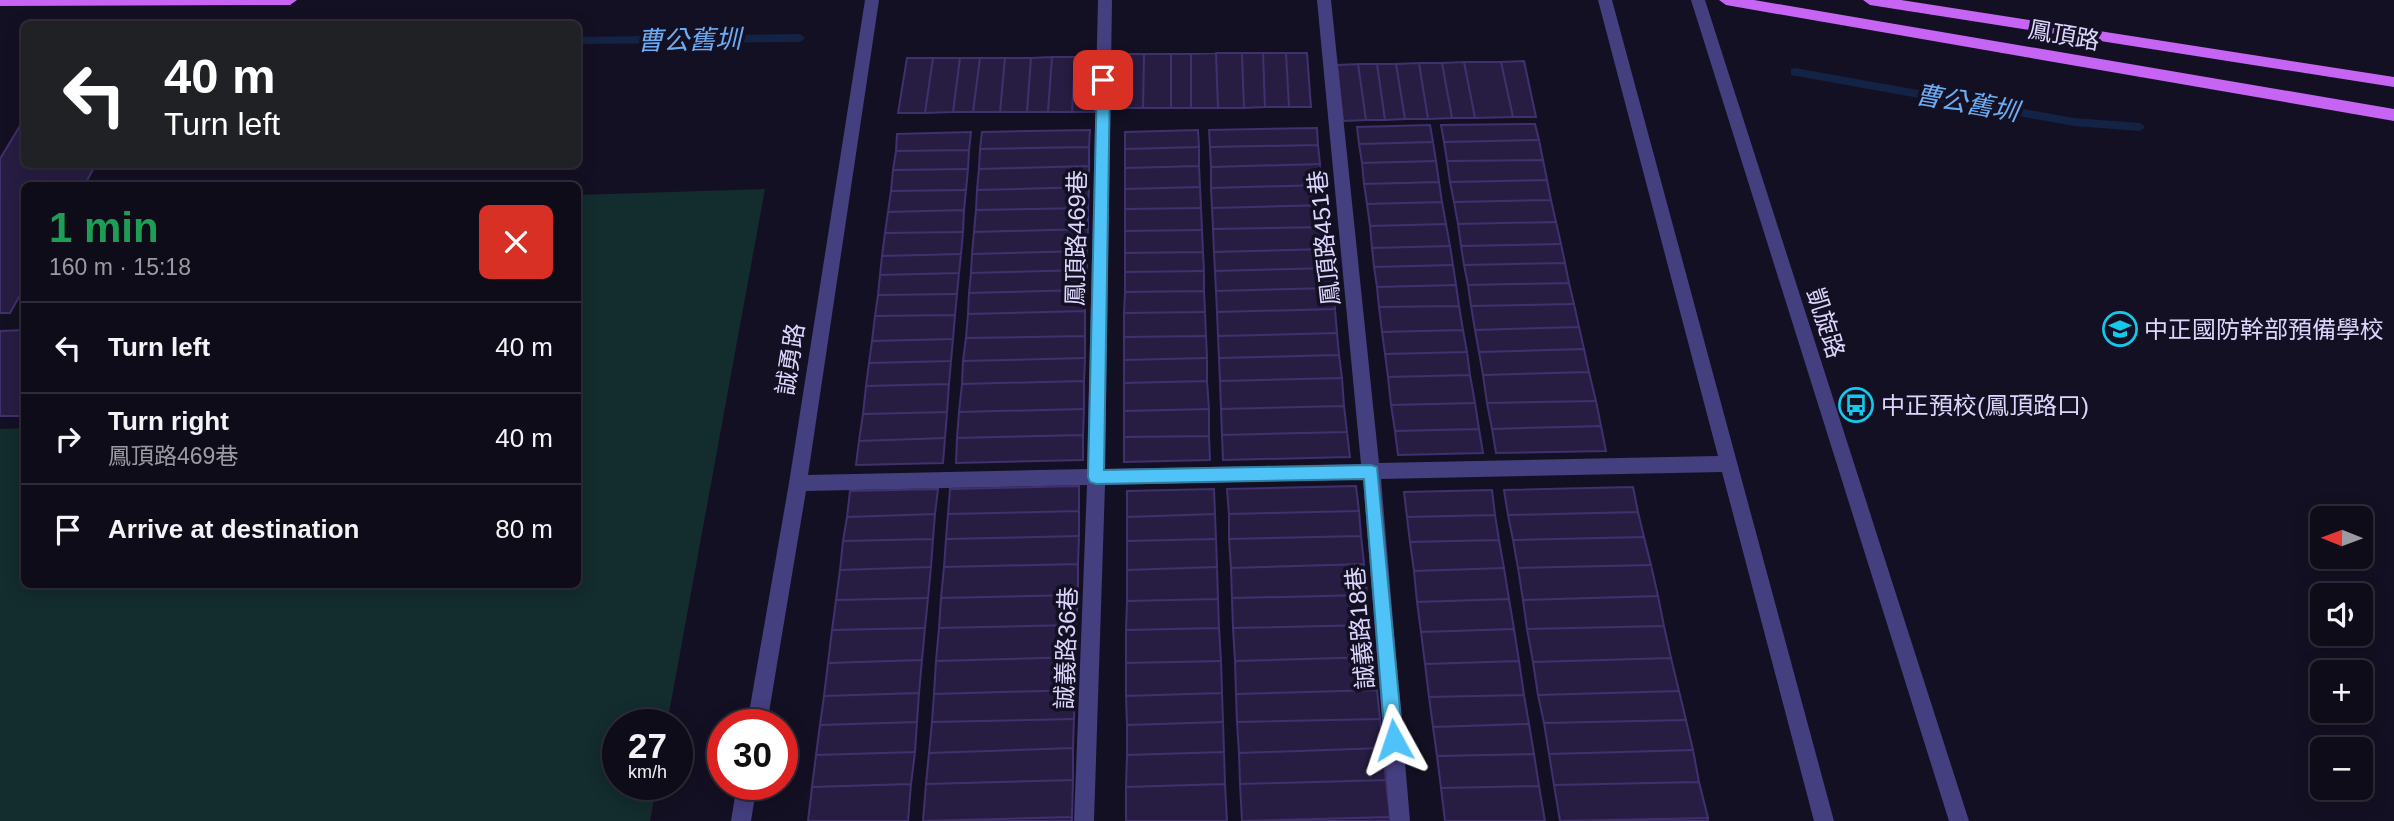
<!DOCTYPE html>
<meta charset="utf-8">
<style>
:root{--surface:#0f0c1a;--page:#181523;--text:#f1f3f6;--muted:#9b9ba2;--line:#2f2c39}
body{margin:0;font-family:Arial,"Noto Sans TC",sans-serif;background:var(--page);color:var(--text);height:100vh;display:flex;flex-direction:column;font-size:26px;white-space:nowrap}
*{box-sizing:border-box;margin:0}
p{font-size:23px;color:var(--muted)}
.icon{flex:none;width:38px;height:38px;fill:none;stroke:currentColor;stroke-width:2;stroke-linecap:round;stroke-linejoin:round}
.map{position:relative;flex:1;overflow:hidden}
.drawer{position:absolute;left:21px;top:182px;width:560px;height:406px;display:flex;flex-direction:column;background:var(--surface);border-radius:10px;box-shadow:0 4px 18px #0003,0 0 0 2px var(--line)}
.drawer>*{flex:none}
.hud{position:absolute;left:21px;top:21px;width:560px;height:147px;border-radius:10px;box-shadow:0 4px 18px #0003,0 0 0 2px var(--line);background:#202124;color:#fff;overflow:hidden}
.needle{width:46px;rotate:271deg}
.buttons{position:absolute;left:2310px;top:506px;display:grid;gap:14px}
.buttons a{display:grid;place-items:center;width:63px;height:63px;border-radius:10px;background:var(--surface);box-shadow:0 4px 18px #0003,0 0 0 2px var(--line);font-size:35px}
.speed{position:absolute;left:602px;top:709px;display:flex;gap:14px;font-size:35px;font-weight:700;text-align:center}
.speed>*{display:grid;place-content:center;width:91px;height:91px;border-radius:50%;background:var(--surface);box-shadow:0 4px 18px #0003,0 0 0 2px var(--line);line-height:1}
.speed small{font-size:18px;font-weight:400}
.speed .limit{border:10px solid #d22;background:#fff;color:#111}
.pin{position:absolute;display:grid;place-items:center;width:60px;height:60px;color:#fff;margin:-30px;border-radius:14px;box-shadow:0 4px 10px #0006}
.me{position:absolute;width:77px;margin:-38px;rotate:355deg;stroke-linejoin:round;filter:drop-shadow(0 0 5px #0008)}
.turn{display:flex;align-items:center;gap:24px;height:147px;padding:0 28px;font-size:32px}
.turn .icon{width:91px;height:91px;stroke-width:2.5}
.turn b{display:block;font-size:49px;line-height:60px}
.round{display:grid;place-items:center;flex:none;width:74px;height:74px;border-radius:10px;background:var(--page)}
.overview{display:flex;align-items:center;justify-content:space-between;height:119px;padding:0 28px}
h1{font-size:42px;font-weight:700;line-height:52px;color:#1e9e55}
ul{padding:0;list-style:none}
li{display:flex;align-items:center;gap:21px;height:91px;padding:0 28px;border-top:2px solid var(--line)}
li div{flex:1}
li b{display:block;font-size:26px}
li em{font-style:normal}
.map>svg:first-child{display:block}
</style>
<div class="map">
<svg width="2394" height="821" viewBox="0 0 2394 821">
<rect width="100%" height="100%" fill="#141023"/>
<path fill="#132c2d" d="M765,189L667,724H618V784H657L650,821H0V429L24,428V584H578V195Z"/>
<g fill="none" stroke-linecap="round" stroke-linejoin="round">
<path fill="#122345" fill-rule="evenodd" d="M800,34L805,38L800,42L578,44V37Z
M1795,68L2074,118L2140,123L2145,127L2140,131L2074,126L1791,75V69Z"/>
</g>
<path fill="#271d43" stroke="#40316d" stroke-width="2" d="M1216,53L1218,108H1191V54Z
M1216,53H1242L1244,108H1218Z
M1242,53H1263L1265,107L1244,108Z
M1263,53H1286L1289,107H1265Z
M1286,53H1307L1311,107H1289Z
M1118,54H1144L1143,108H1116Z
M1144,54H1171V108H1143Z
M1171,54H1191V108H1171Z
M1052,57H1075L1072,112H1048Z
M1052,57L1048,112H1027L1031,58Z
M1075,57H1097L1094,112H1072Z
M907,58H933L925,113H898Z
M933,58H960L953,112L925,113Z
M960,58H980L973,112H953Z
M980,58H1005L1000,112H973Z
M1005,58H1031L1027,112H1000Z
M1524,61L1536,117H1513L1501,62Z
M1464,62L1475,118H1452L1442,63Z
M1464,62H1501L1513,117L1475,118Z
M1419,63L1428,119H1405L1396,64Z
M1419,63H1442L1452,118L1428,119Z
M1358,64L1366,120L1343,121L1337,65Z
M1358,64H1377L1385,120H1366Z
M1377,64H1396L1405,119L1385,120Z
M24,119V164H96L84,186H24V288L10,313H0V159Z
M1535,124L1539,140L1444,142L1441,125Z
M1430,125L1433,142L1359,144L1357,127Z
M1317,128L1318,145L1210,147L1209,130Z
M1090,130L1089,147L980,149L982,132Z
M1198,130L1199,147L1125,149V132Z
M971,132L969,150L896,151L897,134Z
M1539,140L1543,160L1447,161L1444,142Z
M1433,142L1436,161L1362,163L1359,144Z
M1318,145L1320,164L1211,167L1210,147Z
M1089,147V166L979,169L980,149Z
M1199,147V166L1125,168V149Z
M969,150L968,169L893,170L896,151Z
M1543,160L1547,180L1450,182L1447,161Z
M1436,161L1439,182L1364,184L1362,163Z
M1320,164L1322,185L1211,188V167Z
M1089,166V187L977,190L979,169Z
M1199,166L1200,187L1125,189V168Z
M968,169L966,190L891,191L893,170Z
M1547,180L1551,200L1454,202L1450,182Z
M396,181L394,186H307L308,182Z
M1439,182L1442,202L1367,204L1364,184Z
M1322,185L1324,205L1212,208L1211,188Z
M1089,187L1088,208L976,210L977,190Z
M1200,187L1201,208L1125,209V189Z
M966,190L964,210L888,212L891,191Z
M1551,200L1556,222L1458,224L1454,202Z
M1442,202L1446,224L1370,226L1367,204Z
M1324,205L1327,227L1213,229L1212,208Z
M1088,208V229L974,232L976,210Z
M1201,208L1202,230L1125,231V209Z
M964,210L963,232L885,233L888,212Z
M1556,222L1561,244L1461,246L1458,224Z
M1446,224L1450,246L1372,248L1370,226Z
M1327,227L1329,249L1214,252L1213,229Z
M1088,229L1087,251L972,254L974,232Z
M1202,230L1203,252L1125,253V231Z
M963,232L961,254L882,256L885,233Z
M1561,244L1565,263L1464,265L1461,246Z
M1450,246L1453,265L1374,267L1372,248Z
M1329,249L1330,268L1215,271L1214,252Z
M1087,251V270L971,273L972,254Z
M1203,252L1204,271L1125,272V253Z
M961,254L959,273L880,275L882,256Z
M1565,263L1569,283L1468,285L1464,265Z
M1453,265L1456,285L1377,287L1374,267Z
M1330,268L1333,288L1216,291L1215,271Z
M1087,270L1086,290L969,293L971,273Z
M1204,271V291L1125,292V272Z
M959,273L957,294L878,295L880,275Z
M1569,283L1574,304L1471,306L1468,285Z
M1456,285L1459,306L1379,307L1377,287Z
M1333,288L1335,309L1217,312L1216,291Z
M1086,290L1085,311L968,314L969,293Z
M1204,291L1205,312L1124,313L1125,292Z
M957,294L955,315L875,316L878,295Z
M1574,304L1579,327L1475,330L1471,306Z
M1459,306L1463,330L1382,332L1379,307Z
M1335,309L1337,333L1218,336L1217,312Z
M1085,311V336L966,338L968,314Z
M1205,312L1206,336L1124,337V313Z
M955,315L953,339L872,341L875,316Z
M1579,327L1584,349L1479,352L1475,330Z
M24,330V416H0V331Z
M1463,330L1467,352L1385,354L1382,332Z
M1337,333L1339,355L1219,358L1218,336Z
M1085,336V358L963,361L966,338Z
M1206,336L1207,358L1124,360V337Z
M953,339L951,361L869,363L872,341Z
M1584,349L1589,372L1483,375L1479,352Z
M1467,352L1470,375L1388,377L1385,354Z
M1339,355L1342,378L1220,381L1219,358Z
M1085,358L1084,381L962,384L963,361Z
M1207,358V381L1124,383V360Z
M951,361L949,384L866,386L869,363Z
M1589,372L1596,401L1487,403L1483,375Z
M1470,375L1475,403L1391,405L1388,377Z
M1342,378L1344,406L1221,409L1220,381Z
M1084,381V409L959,412L962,384Z
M1207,381L1209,409L1124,411V383Z
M949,384L947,412L863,414L866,386Z
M1596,401L1601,426L1492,429L1487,403Z
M1475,403L1479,429L1395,431L1391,405Z
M1344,406L1347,432L1222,435L1221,409Z
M1084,409L1083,435L957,438L959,412Z
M1209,409V436L1124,437V411Z
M947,412L945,438L859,441L863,414Z
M1601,426L1606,451L1496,453L1492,429Z
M1479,429L1483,453L1398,455L1395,431Z
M1347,432L1350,457L1223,460L1222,435Z
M1083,435V460L956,463L957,438Z
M1209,436L1210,460L1124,462V437Z
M945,438L943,463L856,465L859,441Z
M1079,486V511L948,514L950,489Z
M1356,486L1359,511L1229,514L1227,489Z
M1633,487L1638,512L1508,515L1504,490Z
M938,489L935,514L847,517L850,491Z
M1214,489L1215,514L1127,517V491Z
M1492,490L1495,515L1407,517L1404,492Z
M1079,511V536L946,539L948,514Z
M1359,511L1361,536L1229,539V514Z
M1638,512L1644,537L1513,540L1508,515Z
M935,514L933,539L843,541L847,517Z
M1215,514L1216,539L1127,541V517Z
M1495,515L1499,540L1410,542L1407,517Z
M1079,536L1078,564L944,567L946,539Z
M1361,536L1364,564L1231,568L1229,539Z
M1644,537L1651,565L1518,568L1513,540Z
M933,539L931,567L840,570L843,541Z
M1216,539L1217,567L1127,570V541Z
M1499,540L1504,568L1414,571L1410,542Z
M1078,564V595L941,598L944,567Z
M1364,564L1367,595L1232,598L1231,568Z
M1651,565L1658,596L1523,600L1518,568Z
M931,567L928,598L836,600L840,570Z
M1217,567L1218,599L1127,601V570Z
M1504,568L1509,599L1417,602L1414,571Z
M1078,595L1076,625L939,628L941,598Z
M1367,595L1370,625L1233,628L1232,598Z
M1658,596L1664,626L1527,629L1523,600Z
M928,598L925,628L832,630L836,600Z
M1218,599L1219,628L1126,630L1127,601Z
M1509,599L1514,629L1421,632L1417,602Z
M1076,625V657L936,661L939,628Z
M1370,625L1374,657L1235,661L1233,628Z
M1664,626L1671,658L1533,662L1527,629Z
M925,628L922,660L828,663L832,630Z
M1219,628L1221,661L1126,663V630Z
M1514,629L1519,661L1425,664L1421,632Z
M1076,657L1075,690L934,694L936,661Z
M1374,657L1377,690L1236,694L1235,661Z
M1671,658L1679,691L1538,695L1533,662Z
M922,660L919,693L824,696L828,663Z
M1221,661L1222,693L1126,696V663Z
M1519,661L1524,695L1429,697L1425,664Z
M1075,690L1074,719L932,722L934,694Z
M1377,690L1380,719L1237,722L1236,694Z
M1679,691L1686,720L1544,723L1538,695Z
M919,693L917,722L820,725L824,696Z
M1222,693L1223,722L1127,725L1126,696Z
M1524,695L1529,724L1433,727L1429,697Z
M1074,719L1073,748L929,753L932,722Z
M1380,719L1383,748L1239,753L1237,722Z
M1686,720L1693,750L1549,754L1544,723Z
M917,722L915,752L816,755L820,725Z
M1223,722L1224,752L1127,755V725Z
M1529,724L1534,754L1437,756L1433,727Z
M1073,748V780L926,784L929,753Z
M1383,748L1386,780L1240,784L1239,753Z
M1693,750L1699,782L1554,785L1549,754Z
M915,752L911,784L812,787L816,755Z
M1224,752L1225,784L1126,787L1127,755Z
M1534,754L1539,786L1441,788L1437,756Z
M1073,780L1072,817L923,821L926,784Z
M1386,780L1390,817L1242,821L1240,784Z
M1699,782L1708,818L1560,821L1554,785Z
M911,784L908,821H808L812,787Z
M1225,784L1227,821H1126V787Z
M1539,786L1545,821H1445L1441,788Z
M1072,817V821H923Z
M1390,817L1391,821H1242Z
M1708,818V821H1593Z"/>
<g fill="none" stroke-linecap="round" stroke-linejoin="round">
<path fill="#443f7f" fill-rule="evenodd" d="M865,0H879L808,475L1087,469L1098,0H1112L1105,469L1361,464L1317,0H1331L1379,463L1718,456L1598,0H1612L1834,821H1814L1722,472L1381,479L1410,821H1390L1363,479L1105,485L1094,821H1074L1087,485L806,491L767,724H747L789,483Z
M1691,0H1705L1969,821H1949Z
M737,784H757L751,821H731Z"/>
<path fill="#c665f4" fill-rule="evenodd" d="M0,0H297L290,5L0,6Z
M1719,0H1754L2394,109V121L1726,5Z
M1863,0H1901L2394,77V87L1870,5Z"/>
</g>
<path fill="#4fc3f7" stroke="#337fa1" stroke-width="2" d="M1103,75L1110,80L1104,470L1371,465L1377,467L1403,740L1400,747L1394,749L1387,747L1385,740L1364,479L1096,484L1090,482L1088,477L1097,80Z"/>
<defs>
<g id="school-ring" transform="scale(1.75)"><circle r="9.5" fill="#141023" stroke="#12caec" stroke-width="1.5"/><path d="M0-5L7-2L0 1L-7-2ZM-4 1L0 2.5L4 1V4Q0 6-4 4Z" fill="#12caec"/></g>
<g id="bus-ring" transform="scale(1.75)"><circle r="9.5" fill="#141023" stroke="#12caec" stroke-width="1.5"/><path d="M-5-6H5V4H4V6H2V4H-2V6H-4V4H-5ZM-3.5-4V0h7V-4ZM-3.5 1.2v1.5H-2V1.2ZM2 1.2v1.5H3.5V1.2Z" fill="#12caec"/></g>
</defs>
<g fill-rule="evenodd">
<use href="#school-ring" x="2120" y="329"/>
<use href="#bus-ring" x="1856" y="405"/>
</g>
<g text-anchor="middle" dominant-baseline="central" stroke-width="7" stroke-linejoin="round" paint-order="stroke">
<g font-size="24" fill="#dcd5fc" stroke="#141023">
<text transform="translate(2064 35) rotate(10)">鳳頂路</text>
<text transform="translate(1076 238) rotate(-89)">鳳頂路469巷</text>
<text transform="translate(1324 238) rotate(-96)">鳳頂路451巷</text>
<text transform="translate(1826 323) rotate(72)">凱旋路</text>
<text transform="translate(790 359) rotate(-81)">誠勇路</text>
<text transform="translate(1360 628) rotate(-95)">誠義路18巷</text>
<text transform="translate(1066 648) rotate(-88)">誠義路36巷</text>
</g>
<g font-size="24" fill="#dcd5fc" stroke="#141023" text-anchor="start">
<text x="2144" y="329">中正國防幹部預備學校</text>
<text x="1881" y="405">中正預校(鳳頂路口)</text>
</g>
<g font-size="26" font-style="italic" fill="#6badf4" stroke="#141023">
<text transform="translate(689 40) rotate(-1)">曹公舊圳</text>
<text transform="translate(1967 103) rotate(10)">曹公舊圳</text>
</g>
</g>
</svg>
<div class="buttons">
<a><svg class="needle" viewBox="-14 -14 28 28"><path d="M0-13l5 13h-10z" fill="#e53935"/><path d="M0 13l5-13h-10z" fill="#9b9ba2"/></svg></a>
<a><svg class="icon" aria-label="sound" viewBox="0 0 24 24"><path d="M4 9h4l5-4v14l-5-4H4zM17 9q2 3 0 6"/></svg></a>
<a>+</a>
<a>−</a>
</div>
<div class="speed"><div>27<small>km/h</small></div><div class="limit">30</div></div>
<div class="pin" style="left:1103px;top:80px;background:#d93025"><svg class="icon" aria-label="arrive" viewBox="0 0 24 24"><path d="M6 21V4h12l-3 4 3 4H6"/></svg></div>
<svg class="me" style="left:1394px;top:740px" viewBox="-20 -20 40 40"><path d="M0-17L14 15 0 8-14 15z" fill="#4fc3f7" stroke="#fff" stroke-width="4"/></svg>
<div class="hud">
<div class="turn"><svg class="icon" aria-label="left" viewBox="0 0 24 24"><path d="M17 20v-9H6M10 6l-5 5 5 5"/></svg><div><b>40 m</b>Turn left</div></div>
</div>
<section class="drawer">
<div class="overview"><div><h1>1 min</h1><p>160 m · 15:18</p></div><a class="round" style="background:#d93025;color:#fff"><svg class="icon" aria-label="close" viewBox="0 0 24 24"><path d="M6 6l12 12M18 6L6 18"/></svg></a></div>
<ul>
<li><svg class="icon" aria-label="left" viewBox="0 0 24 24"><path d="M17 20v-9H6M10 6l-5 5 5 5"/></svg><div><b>Turn left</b></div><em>40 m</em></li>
<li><svg class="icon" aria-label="right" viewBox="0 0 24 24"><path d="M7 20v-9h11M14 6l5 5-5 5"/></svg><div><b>Turn right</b><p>鳳頂路469巷</p></div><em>40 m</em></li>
<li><svg class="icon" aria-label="arrive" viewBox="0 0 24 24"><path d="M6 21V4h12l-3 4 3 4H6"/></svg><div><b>Arrive at destination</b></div><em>80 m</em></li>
</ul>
</section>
</div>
